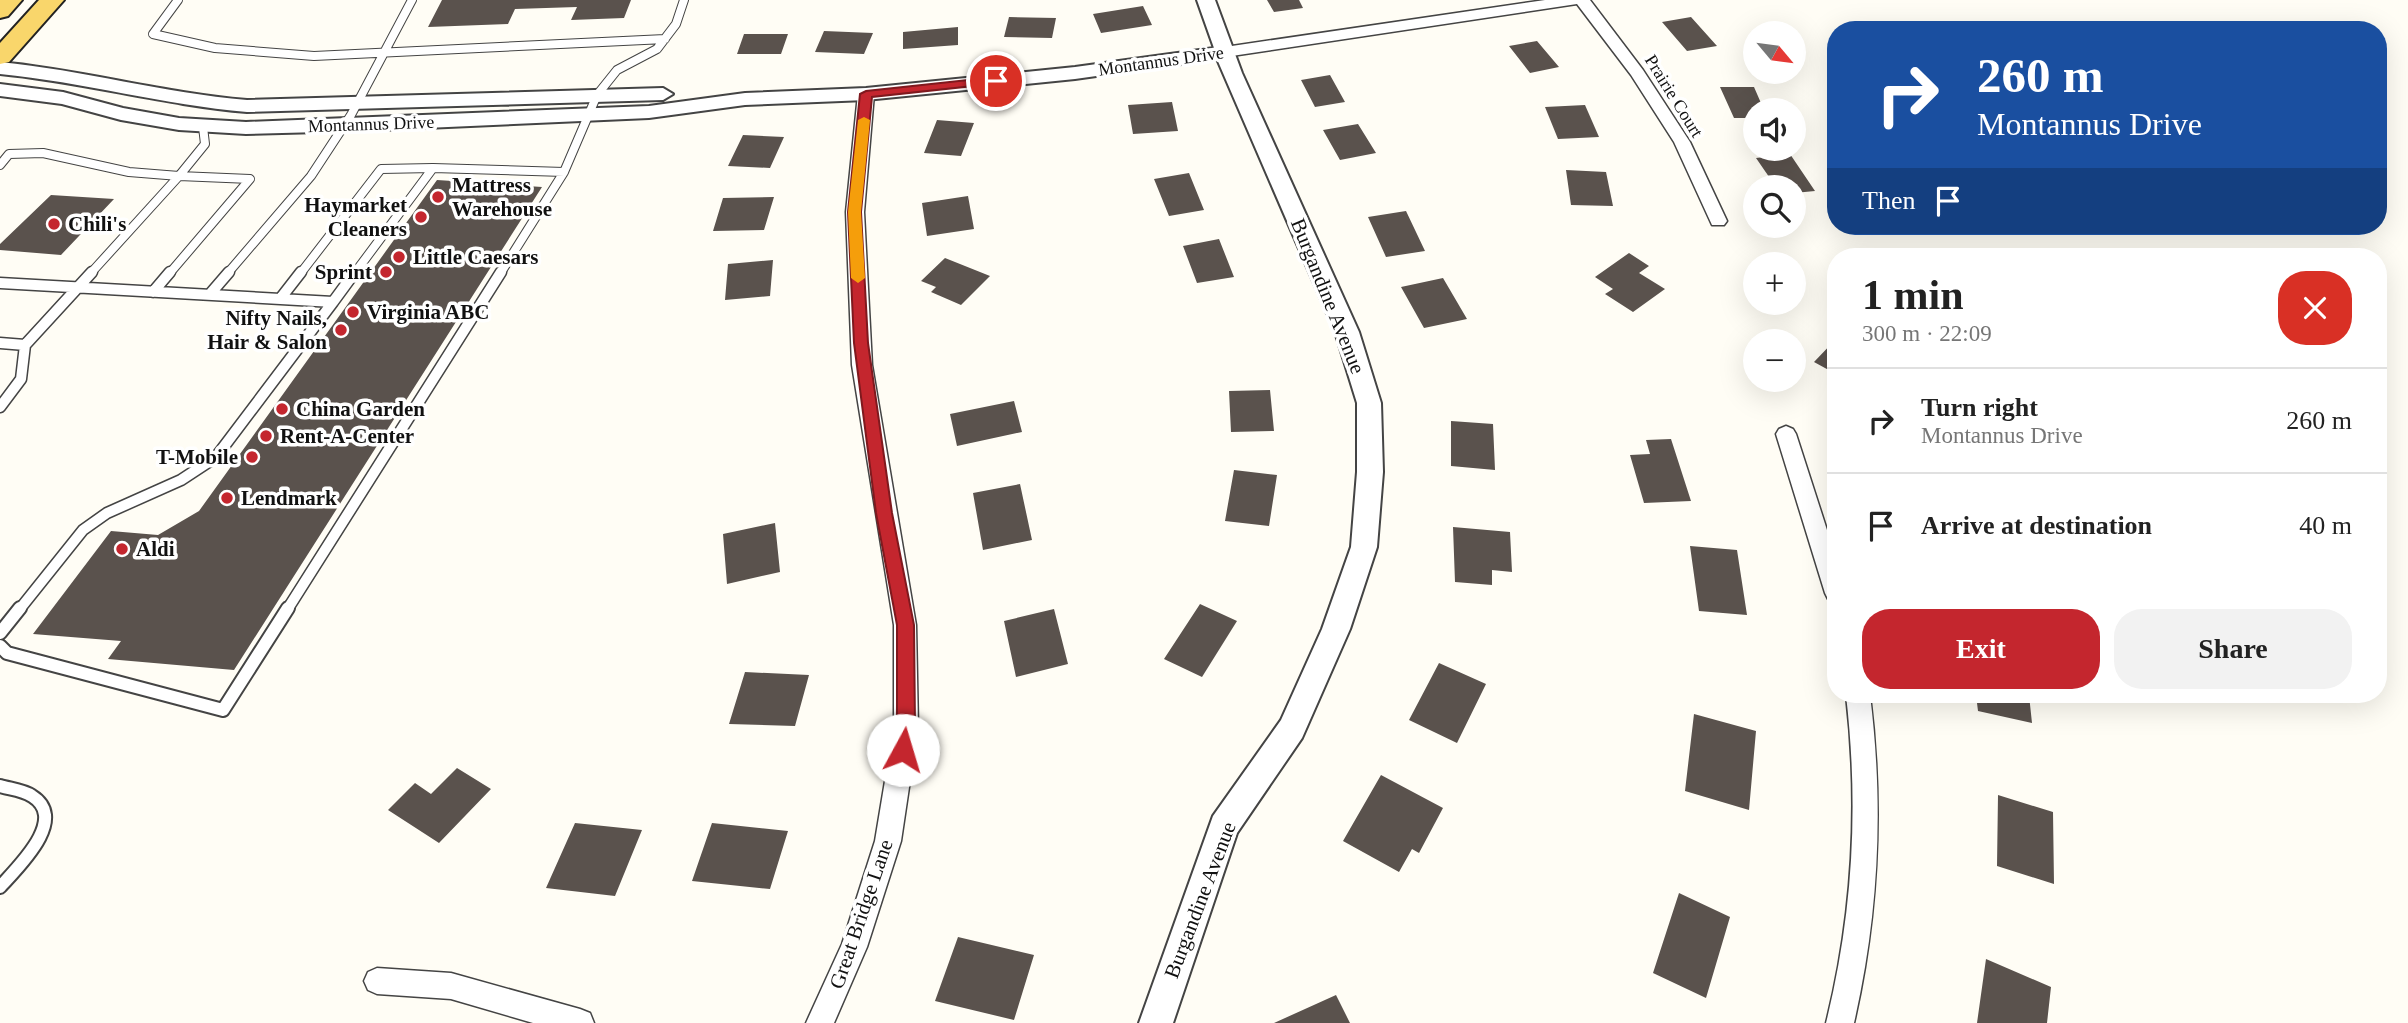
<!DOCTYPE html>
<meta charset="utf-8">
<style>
:root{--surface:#fff;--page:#f2f2f2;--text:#222;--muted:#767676;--line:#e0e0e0;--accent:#c4262e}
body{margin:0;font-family:Georgia,serif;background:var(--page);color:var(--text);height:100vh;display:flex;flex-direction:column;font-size:26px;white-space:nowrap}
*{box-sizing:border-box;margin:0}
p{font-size:23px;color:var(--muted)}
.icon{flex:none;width:38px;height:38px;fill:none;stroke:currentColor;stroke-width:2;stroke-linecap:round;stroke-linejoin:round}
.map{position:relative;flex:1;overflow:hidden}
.drawer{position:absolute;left:1827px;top:248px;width:560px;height:455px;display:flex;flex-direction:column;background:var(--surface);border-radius:28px;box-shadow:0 7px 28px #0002}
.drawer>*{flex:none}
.hud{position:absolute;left:1827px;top:21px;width:560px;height:214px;border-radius:28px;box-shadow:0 7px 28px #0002;background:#1a4fa0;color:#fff;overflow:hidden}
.needle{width:46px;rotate:119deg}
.tools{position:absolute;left:1743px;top:21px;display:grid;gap:14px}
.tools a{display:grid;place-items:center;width:63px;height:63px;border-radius:50%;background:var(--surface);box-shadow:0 7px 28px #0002;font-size:35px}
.pin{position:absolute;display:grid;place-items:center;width:60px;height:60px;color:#fff;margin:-30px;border:4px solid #fff;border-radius:50%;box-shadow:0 2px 7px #0007}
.me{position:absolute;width:77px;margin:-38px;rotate:6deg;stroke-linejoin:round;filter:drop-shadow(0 0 5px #0008)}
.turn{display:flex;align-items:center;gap:24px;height:147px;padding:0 35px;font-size:32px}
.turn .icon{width:91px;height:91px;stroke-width:2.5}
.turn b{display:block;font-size:49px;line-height:60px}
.then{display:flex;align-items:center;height:66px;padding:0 35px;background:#0003;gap:14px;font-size:26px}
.round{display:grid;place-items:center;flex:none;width:74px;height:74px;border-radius:28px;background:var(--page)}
.headline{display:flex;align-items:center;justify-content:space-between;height:119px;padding:0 35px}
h1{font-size:42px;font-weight:800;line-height:52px}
.primary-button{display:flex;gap:14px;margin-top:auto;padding:14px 35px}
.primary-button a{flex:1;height:80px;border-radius:28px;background:var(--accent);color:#fff;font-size:28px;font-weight:800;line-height:80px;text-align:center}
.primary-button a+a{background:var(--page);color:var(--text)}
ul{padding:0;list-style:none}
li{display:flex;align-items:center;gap:21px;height:105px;padding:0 35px;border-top:2px solid var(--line)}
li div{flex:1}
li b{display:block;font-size:26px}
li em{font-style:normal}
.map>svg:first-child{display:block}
</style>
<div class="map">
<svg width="2408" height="1023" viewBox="0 0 2408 1023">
<rect width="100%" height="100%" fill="#fffdf5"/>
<path fill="#5a524d" d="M442,0H631L624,18L571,20L577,7L515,9L508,24L428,27Z
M1267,0H1299L1303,8L1274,12Z
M1143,6L1152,25L1101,33L1093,14Z
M1009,17L1056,18L1052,38L1004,37Z
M1691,17L1717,46L1687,51L1662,22Z
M958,27V45L903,49V32Z
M824,31L873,33L864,54L815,52Z
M744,34H788L781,54H737Z
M1537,41L1559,67L1530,73L1509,46Z
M1330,75L1345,102L1315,107L1301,80Z
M1720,87H1754L1764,110H1755V118H1734Z
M1172,102L1178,131L1133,134L1128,105Z
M1585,105L1599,137L1558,139L1545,107Z
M937,120L974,123L961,156L924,153Z
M1358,124L1376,153L1340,160L1323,130Z
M743,135L784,137L770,168L728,166Z
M1790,154L1815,191L1794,193V187H1776L1756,158Z
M1566,170L1606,172L1613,206L1571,205Z
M1189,173L1204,210L1169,216L1154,179Z
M437,180L542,187L234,670L108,659L121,641L33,634L111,531L158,535L199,511Z
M51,195L114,199L61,255L0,250V244Z
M968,196L974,229L927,236L922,203Z
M774,197L764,230L713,231L723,198Z
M1406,211L1425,251L1386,257L1368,217Z
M1219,239L1234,277L1197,283L1183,246Z
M1629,253L1649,266L1639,273L1665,289L1633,312L1605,294L1613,289L1595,277Z
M945,258L990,276L961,305L931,292L936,287L921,281Z
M773,260L770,296L725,300L728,264Z
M1443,278L1467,319L1424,328L1401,287Z
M1836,339V374L1814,362Z
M1270,390L1274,431L1231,432L1229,391Z
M1014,401L1022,432L957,446L950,414Z
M1451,421L1493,424L1495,470L1451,466Z
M1671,439L1691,501L1644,503L1630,455L1650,454L1646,440Z
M1234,470L1277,475L1269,526L1225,521Z
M1020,484L1032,540L983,550L973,493Z
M775,523L780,572L727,584L723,534Z
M1453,527L1510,532L1512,572L1492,570V585L1455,582Z
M1690,546L1737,550L1747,615L1699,611Z
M1200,604L1237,621L1202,677L1164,659Z
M1054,609L1068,664L1016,677L1004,621Z
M1439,663L1486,684L1457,743L1409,720Z
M745,672L809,675L795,726L729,724Z
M1976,695H2029L2032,723L1978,711Z
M1694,714L1756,731L1749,810L1685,791Z
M457,768L491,789L439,843L388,810L415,783L431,794Z
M1381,775L1443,808L1419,853L1412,849L1399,872L1343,841Z
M1998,795L2053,812L2054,884L1997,866Z
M575,823L642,830L615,896L546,888Z
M712,823L788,831L770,889L692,881Z
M1679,893L1730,917L1706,998L1653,973Z
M958,937L1034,955L1014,1020L935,1001Z
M1986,959L2051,987L2047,1023H1977Z
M1336,995L1350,1023H1274Z"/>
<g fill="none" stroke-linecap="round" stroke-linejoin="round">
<g stroke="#444" stroke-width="10">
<path id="service-far2" d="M178,0L153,34L215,48L314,56L665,39
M0,165L9,154L43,153L129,172L179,176L90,274
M179,176L205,144L203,127
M169,274L250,179L179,176
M227,274L311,176L351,115L412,0
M300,274L381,169L433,168
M354,274L433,168L564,172L597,95L617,70L657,49L676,24L684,0
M500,274L564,172"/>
</g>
<g stroke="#444" stroke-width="13">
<path id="service-far1" d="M0,283L333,302L355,272
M153,292L170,272
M210,294L229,272
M280,299L301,272
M0,343L25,345
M0,407L21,379L25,345L92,272
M19,610L83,530L107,513L181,480L216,457L333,302
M287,610L501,272"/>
</g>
<g stroke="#444" stroke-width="16">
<path id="service" d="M0,633L20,608
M0,646L7,653L223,710L288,608
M0,786C10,789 23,790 32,796C69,819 18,867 0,887"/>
</g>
<g stroke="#444" stroke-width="3">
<path id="minor" d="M1545,0H1590L1643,70L1690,142L1727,221L1724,225H1712L1674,142L1631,75L1577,4L1225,57L1217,52L1225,47Z
M866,89L874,94L864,212L872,365L916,625L918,727L901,841L867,947L834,1023H806L842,944L875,841L894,727V625L852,365L846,212L858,94Z
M1786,426L1793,429L1796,434L1836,558V602L1828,599L1825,593L1776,434L1779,429Z
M1846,695H1870C1884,807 1879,913 1854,1023H1826C1853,914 1859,807 1846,695Z
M377,968L451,973L580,1009L590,1013L594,1023H533L451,999L377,994L368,990L364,981L368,972Z"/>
</g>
<g stroke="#444" stroke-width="4">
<path id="tertiary" d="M1197,0H1215L1242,73L1359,332L1381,403L1383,472L1377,547L1350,629L1302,738L1237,833L1173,1023H1139L1213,816L1281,720L1322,629L1351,547L1357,472V403L1335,332L1217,59L1075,79L866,100L745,105L649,118L358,131L246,134L179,130L121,120L62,104L0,96V84L63,92L123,108L179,118L246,122L649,106L745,93L866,88L1075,67L1214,48Z
M0,62C83,70 164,93 247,100L663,88L673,94L663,100L247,112C164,105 83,82 0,74Z"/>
</g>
<g stroke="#222" stroke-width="4">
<path id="primary" d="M0,0H22L8,16L0,18Z
M39,0H64L9,62L0,64V43Z"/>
</g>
<use href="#service-far2" stroke="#fff" stroke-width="8"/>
<use href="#service-far1" stroke="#fff" stroke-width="10"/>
<use href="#service" stroke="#fff" stroke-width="12"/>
<use href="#minor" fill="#fff" fill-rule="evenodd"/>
<use href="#tertiary" fill="#fff" fill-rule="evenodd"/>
<use href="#primary" fill="#f9d66b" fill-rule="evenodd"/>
</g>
<path fill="#c4262e" stroke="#7f191e" stroke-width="2" d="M996,77L1002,81L1001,83L872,97L861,212L868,343L892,513L914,625L915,727L909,756L903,758L896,756L894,750L897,727V625L876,513L854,343L848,212L860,94L866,91Z"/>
<path fill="#f59e0b" d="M864,117L870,120L861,212L865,278L858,283L851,278L848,212L858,120Z"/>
<g fill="#c4262e" stroke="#fff" stroke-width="2.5">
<circle cx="438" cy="197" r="7"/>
<circle cx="421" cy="217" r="7"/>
<circle cx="54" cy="224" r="7"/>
<circle cx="399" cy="257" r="7"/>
<circle cx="386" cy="272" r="7"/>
<circle cx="353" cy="312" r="7"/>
<circle cx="341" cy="330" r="7"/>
<circle cx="282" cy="409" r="7"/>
<circle cx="266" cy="436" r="7"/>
<circle cx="252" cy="457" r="7"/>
<circle cx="227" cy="498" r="7"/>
<circle cx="122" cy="549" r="7"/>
</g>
<g text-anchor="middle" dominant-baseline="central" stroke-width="7" stroke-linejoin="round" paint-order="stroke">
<g font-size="18" fill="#111" stroke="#fff">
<text transform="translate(1161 61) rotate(-8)">Montannus Drive</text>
<text transform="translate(1674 96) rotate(58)">Prairie Court</text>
<text transform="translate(371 124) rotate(-2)">Montannus Drive</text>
</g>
<g font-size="21" font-weight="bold" fill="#111" stroke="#fff" text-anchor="start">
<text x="452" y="185">Mattress<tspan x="452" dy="24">Warehouse</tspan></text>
<text x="407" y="205" text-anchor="end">Haymarket<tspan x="407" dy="24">Cleaners</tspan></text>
<text x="68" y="224">Chili's</text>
<text x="413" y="257">Little Caesars</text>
<text x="372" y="272" text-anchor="end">Sprint</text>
<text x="367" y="312">Virginia ABC</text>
<text x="327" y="318" text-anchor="end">Nifty Nails,<tspan x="327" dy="24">Hair &amp; Salon</tspan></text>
<text x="296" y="409">China Garden</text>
<text x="280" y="436">Rent-A-Center</text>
<text x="238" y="457" text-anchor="end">T-Mobile</text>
<text x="241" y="498">Lendmark</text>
<text x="136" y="549">Aldi</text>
</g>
<g font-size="21" fill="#111" stroke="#fff">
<text transform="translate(1328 296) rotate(68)">Burgandine Avenue</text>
<text transform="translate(1200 900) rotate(-69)">Burgandine Avenue</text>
<text transform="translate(861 914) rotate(-71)">Great Bridge Lane</text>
</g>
</g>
</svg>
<div class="tools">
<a><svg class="needle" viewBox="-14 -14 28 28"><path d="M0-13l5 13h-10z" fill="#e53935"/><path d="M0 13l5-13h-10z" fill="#767676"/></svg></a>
<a><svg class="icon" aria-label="sound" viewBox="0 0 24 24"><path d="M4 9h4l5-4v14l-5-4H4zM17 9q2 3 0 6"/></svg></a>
<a><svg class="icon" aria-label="search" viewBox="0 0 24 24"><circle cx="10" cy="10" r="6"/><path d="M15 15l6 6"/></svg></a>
<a>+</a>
<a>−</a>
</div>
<div class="pin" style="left:996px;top:81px;background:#d93025"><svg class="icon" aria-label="arrive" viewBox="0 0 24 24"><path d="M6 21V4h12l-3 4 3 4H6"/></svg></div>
<svg class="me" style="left:903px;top:750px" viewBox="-20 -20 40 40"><circle r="19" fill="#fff"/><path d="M0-13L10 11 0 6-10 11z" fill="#c4262e"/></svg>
<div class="hud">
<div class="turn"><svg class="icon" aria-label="right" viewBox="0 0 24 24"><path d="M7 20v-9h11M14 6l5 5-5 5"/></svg><div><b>260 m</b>Montannus Drive</div></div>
<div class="then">Then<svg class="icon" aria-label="arrive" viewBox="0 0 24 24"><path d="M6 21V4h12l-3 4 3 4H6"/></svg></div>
</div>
<section class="drawer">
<div class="headline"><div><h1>1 min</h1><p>300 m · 22:09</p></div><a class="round" style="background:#d93025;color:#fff"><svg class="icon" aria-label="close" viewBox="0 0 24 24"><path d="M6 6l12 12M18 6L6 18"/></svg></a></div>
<ul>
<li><svg class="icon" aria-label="right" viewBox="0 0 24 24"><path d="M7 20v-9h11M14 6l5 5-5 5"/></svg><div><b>Turn right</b><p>Montannus Drive</p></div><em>260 m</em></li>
<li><svg class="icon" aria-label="arrive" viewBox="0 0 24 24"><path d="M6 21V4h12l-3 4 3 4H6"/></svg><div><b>Arrive at destination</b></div><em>40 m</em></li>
</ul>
<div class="primary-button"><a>Exit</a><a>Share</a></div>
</section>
</div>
